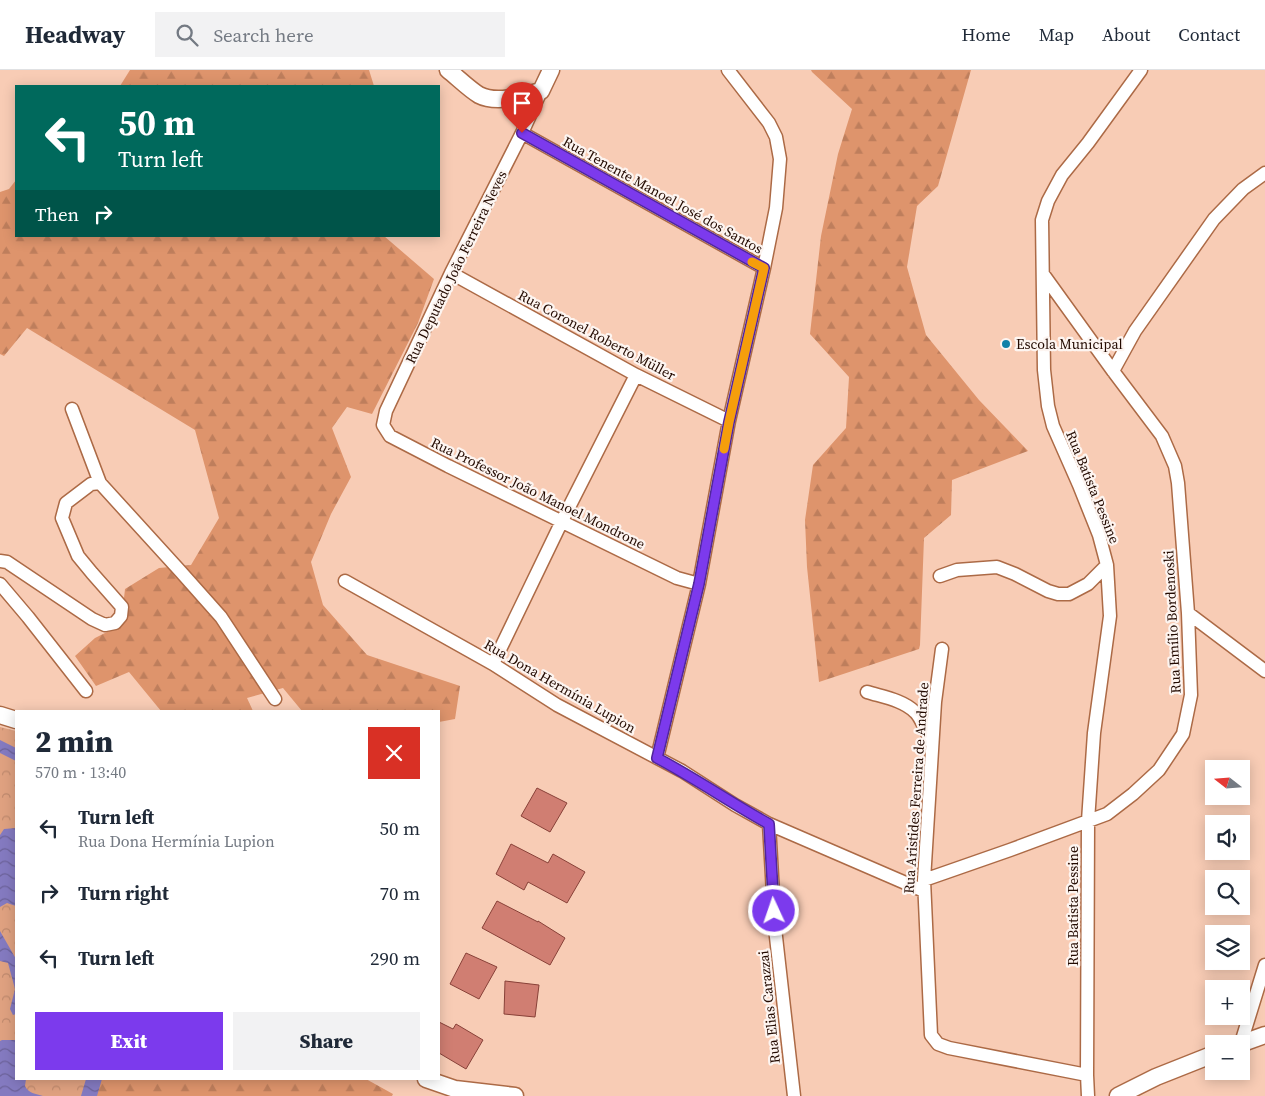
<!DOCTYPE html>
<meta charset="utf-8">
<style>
:root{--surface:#fff;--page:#f2f2f3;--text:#1f2937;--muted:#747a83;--line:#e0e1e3;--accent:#7c3aed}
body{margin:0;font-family:"Source Serif 4",serif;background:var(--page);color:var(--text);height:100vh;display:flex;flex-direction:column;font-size:19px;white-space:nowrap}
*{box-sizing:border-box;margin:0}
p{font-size:16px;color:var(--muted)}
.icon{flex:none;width:28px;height:28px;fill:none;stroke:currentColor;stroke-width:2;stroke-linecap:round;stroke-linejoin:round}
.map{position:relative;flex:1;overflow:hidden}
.details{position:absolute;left:15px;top:640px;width:425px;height:370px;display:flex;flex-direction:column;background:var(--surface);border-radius:0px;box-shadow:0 2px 12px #0003}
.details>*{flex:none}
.banner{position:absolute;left:15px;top:15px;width:425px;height:152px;border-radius:0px;box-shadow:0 2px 12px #0003;background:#00695c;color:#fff;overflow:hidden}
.needle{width:32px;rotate:287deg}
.tools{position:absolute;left:1205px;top:690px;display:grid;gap:10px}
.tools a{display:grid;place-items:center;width:45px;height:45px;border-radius:0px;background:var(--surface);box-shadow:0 2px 12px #0003;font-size:25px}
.pin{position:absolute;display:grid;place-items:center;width:42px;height:42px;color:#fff;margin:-51px -21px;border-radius:50% 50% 50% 0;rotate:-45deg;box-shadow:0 0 5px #0007}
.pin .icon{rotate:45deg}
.me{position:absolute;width:55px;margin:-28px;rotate:357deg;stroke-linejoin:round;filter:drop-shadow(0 0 4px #0008)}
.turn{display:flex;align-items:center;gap:18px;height:105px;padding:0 20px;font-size:22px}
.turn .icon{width:65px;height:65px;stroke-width:2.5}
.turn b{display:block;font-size:35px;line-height:42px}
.then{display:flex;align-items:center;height:48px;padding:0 20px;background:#0003;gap:10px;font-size:19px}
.round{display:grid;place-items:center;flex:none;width:52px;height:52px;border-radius:0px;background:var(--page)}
.head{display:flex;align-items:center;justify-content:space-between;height:85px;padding:0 20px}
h1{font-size:30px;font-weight:800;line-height:38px}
.cta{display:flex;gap:10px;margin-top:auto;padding:10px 20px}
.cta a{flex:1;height:58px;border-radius:0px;background:var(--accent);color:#fff;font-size:20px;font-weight:800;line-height:58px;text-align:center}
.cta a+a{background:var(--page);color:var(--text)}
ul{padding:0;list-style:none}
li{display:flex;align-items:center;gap:15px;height:65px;padding:0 20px}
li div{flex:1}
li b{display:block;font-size:19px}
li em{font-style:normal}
header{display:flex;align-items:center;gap:30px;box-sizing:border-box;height:70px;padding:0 25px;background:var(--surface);border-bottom:1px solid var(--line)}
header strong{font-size:24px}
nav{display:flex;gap:28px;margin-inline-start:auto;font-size:18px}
.search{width:350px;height:45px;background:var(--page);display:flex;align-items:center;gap:12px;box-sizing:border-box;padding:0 18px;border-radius:0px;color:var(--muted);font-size:19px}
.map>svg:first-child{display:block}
</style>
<header>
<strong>Headway</strong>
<div class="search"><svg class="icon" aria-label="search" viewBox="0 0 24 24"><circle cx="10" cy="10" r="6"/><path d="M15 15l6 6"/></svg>Search here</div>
<nav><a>Home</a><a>Map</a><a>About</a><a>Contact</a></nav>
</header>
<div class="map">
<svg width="1265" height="1026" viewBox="0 0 1265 1026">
<defs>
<pattern id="forest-firs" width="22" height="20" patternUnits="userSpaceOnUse" patternTransform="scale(1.25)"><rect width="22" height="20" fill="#de946c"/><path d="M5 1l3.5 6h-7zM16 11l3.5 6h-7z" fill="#be7e5c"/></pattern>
<pattern id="park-crowns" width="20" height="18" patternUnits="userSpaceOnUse" patternTransform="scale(1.25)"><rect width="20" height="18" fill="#dfa180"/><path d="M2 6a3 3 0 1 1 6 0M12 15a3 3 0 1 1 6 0" fill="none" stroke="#bf896d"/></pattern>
<pattern id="water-waves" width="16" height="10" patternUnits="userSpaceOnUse" patternTransform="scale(1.25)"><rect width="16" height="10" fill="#847ac0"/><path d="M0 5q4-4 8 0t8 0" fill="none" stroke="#6c629a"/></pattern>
</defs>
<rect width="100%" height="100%" fill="#f8ccb5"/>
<path fill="url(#forest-firs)" d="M130,0H369L374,16H120Z
M811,0H971L938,116L917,136L907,197L926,265L979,330L1028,381L952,410L951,445L924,468L920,575L919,579L819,612L807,497L805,450L813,395L846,358L849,307L810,264L821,166L838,84L852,39L812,2Z
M16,110V166H384L434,209L418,253L372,344L347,337L332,358L351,407L331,444L311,492L323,535L367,585L460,616L455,649L439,652V641H302L283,618L247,628L253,641H161L129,602L96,616L75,586L95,568L121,555L125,519L159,498L191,495L219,448L195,360L27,258L4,286L0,284V122L9,119Z
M96,1009H366L393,1024L392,1026H91Z"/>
<path fill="url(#park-crowns)" d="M0,657L16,661V1009H94L89,1026H0Z"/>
<path fill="url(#water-waves)" d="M0,670L16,678V691L0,683Z
M16,758V836L7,833L0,837V765L4,759Z
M0,861L16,889V944L13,945L10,939L15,919L8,893L0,891Z
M2,970H16V1009H26L25,1016C28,1023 36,1024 43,1026H0V971Z
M86,1009H102L97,1026H81Z"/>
<path fill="#d07e72" stroke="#884138" d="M537,718L567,733L550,762L521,746Z
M511,774L548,793L553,784L585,802L567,833L528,812L524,820L496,804Z
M497,831L538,852V851L565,868L550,895L482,858Z
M466,883L497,897L479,929L450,914Z
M505,911L539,915L535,947L504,944Z
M439,952L453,959L456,954L483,970L466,999L439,983Z"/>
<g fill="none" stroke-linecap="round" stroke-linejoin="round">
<g stroke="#ac6a46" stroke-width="15">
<path id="minor" d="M541,21L522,63L451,203L386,341L383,355L390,366L448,396L677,508L699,514
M522,63L764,198
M451,203L636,305L729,351
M1113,301L1135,261L1214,149L1243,119L1265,103
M72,339L100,413
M0,491L7,492L92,549L105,555L115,553L121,546L122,537L92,503L78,486L62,448L66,433L91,414L100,413L181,502L221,547L275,629
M940,506L957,500L997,497L1015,504L1048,521L1058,524H1069L1088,514L1107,495
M345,511L493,594L557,635L682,701L735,735L769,754L924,821
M0,514L28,547L86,621
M1188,543L1265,601
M942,579L935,632L924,810L931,965L938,974L949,978L1087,1005
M493,594L562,451L636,305
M867,622C883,627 903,630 915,642C921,647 928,666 932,674
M657,688L699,514L729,351L764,198L776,138L780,89L776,67L769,53L728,0
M769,754L775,858L794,1026
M924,810L1010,780L1107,744L1133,724L1159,700L1183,664L1191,625L1188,543L1178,413L1175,396L1162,366L1113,301L1043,204
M1241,973L1265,895
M1088,1026L1087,1005L1088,751L1094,663L1110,546L1107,495L1099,465L1079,415L1053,356L1048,336L1044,300L1042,150L1048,131L1062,105L1088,73L1141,0"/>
</g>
<g stroke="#ac6a46" stroke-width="19">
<path id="tertiary" d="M448,0C457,7 469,19 479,25C496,34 523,26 541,21L551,0
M0,645L16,650
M1240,974L1265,965
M426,1009L455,1019L515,1026
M1118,1026L1156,1007L1214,984"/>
</g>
<use href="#minor" stroke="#fff" stroke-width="12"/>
<use href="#tertiary" stroke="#fff" stroke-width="16"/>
</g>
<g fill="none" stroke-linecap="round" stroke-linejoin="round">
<g stroke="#51269a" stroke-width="12">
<path id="route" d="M522,63L764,198L729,352L699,514L657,688C695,708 731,733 769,754L774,841"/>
</g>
<use href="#route" stroke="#7c3aed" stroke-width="9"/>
<path stroke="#f59e0b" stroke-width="9" d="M724,379L729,352L764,198L752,192"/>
</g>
<circle fill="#1081a8" stroke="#fdf5f1" stroke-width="2" cx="1006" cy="274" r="5"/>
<g text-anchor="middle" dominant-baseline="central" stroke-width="4.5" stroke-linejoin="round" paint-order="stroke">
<g font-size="14" fill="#230a00" stroke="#fdf5f1">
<text transform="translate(663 125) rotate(29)">Rua Tenente Manoel José dos Santos</text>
<text transform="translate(456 197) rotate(-64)">Rua Deputado João Ferreira Neves</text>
<text transform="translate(597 265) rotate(28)">Rua Coronel Roberto Müller</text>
<text transform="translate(1093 417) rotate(68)">Rua Batista Pessine</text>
<text transform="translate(538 423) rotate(26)">Rua Professor João Manoel Mondrone</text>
<text transform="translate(1172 552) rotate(-93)">Rua Emílio Bordenoski</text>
<text transform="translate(560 616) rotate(30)">Rua Dona Hermínia Lupion</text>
<text transform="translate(916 718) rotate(-86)">Rua Aristides Ferreira de Andrade</text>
<text transform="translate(1073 836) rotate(-90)">Rua Batista Pessine</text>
<text transform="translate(769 937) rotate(-96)">Rua Elias Carazzai</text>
</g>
<g font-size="14" fill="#230a00" stroke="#fdf5f1" text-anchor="start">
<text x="1016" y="274">Escola Municipal</text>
</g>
</g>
</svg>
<div class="tools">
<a><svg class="needle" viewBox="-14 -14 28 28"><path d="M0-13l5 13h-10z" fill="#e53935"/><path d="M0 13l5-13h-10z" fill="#747a83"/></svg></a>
<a><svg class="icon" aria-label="sound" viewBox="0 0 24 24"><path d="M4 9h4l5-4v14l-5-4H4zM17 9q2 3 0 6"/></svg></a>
<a><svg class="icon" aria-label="search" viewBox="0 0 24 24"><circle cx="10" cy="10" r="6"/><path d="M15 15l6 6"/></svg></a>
<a><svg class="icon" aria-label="layers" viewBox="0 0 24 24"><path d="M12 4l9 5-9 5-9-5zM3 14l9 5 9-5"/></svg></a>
<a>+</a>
<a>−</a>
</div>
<div class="pin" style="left:522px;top:63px;background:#d93025"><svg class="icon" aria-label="arrive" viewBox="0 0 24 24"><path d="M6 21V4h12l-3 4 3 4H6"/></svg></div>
<svg class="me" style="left:774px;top:841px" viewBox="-20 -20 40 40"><circle r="17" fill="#7c3aed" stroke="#fff" stroke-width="3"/><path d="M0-11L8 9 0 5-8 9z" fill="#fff"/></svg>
<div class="banner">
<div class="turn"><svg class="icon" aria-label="left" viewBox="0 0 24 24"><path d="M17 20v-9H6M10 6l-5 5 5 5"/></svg><div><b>50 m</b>Turn left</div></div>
<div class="then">Then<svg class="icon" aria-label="right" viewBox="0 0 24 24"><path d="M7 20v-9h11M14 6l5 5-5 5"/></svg></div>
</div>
<section class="details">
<div class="head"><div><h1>2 min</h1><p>570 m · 13:40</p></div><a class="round" style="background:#d93025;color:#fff"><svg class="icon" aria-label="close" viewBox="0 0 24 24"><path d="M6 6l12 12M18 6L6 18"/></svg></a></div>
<ul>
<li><svg class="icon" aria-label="left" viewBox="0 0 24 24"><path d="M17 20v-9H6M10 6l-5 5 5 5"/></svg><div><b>Turn left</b><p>Rua Dona Hermínia Lupion</p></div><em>50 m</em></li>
<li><svg class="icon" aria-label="right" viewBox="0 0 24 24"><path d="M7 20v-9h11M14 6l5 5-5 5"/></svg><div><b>Turn right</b></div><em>70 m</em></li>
<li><svg class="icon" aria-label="left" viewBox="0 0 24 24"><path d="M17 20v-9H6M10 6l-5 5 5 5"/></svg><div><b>Turn left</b></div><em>290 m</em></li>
</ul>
<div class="cta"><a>Exit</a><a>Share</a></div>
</section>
</div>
